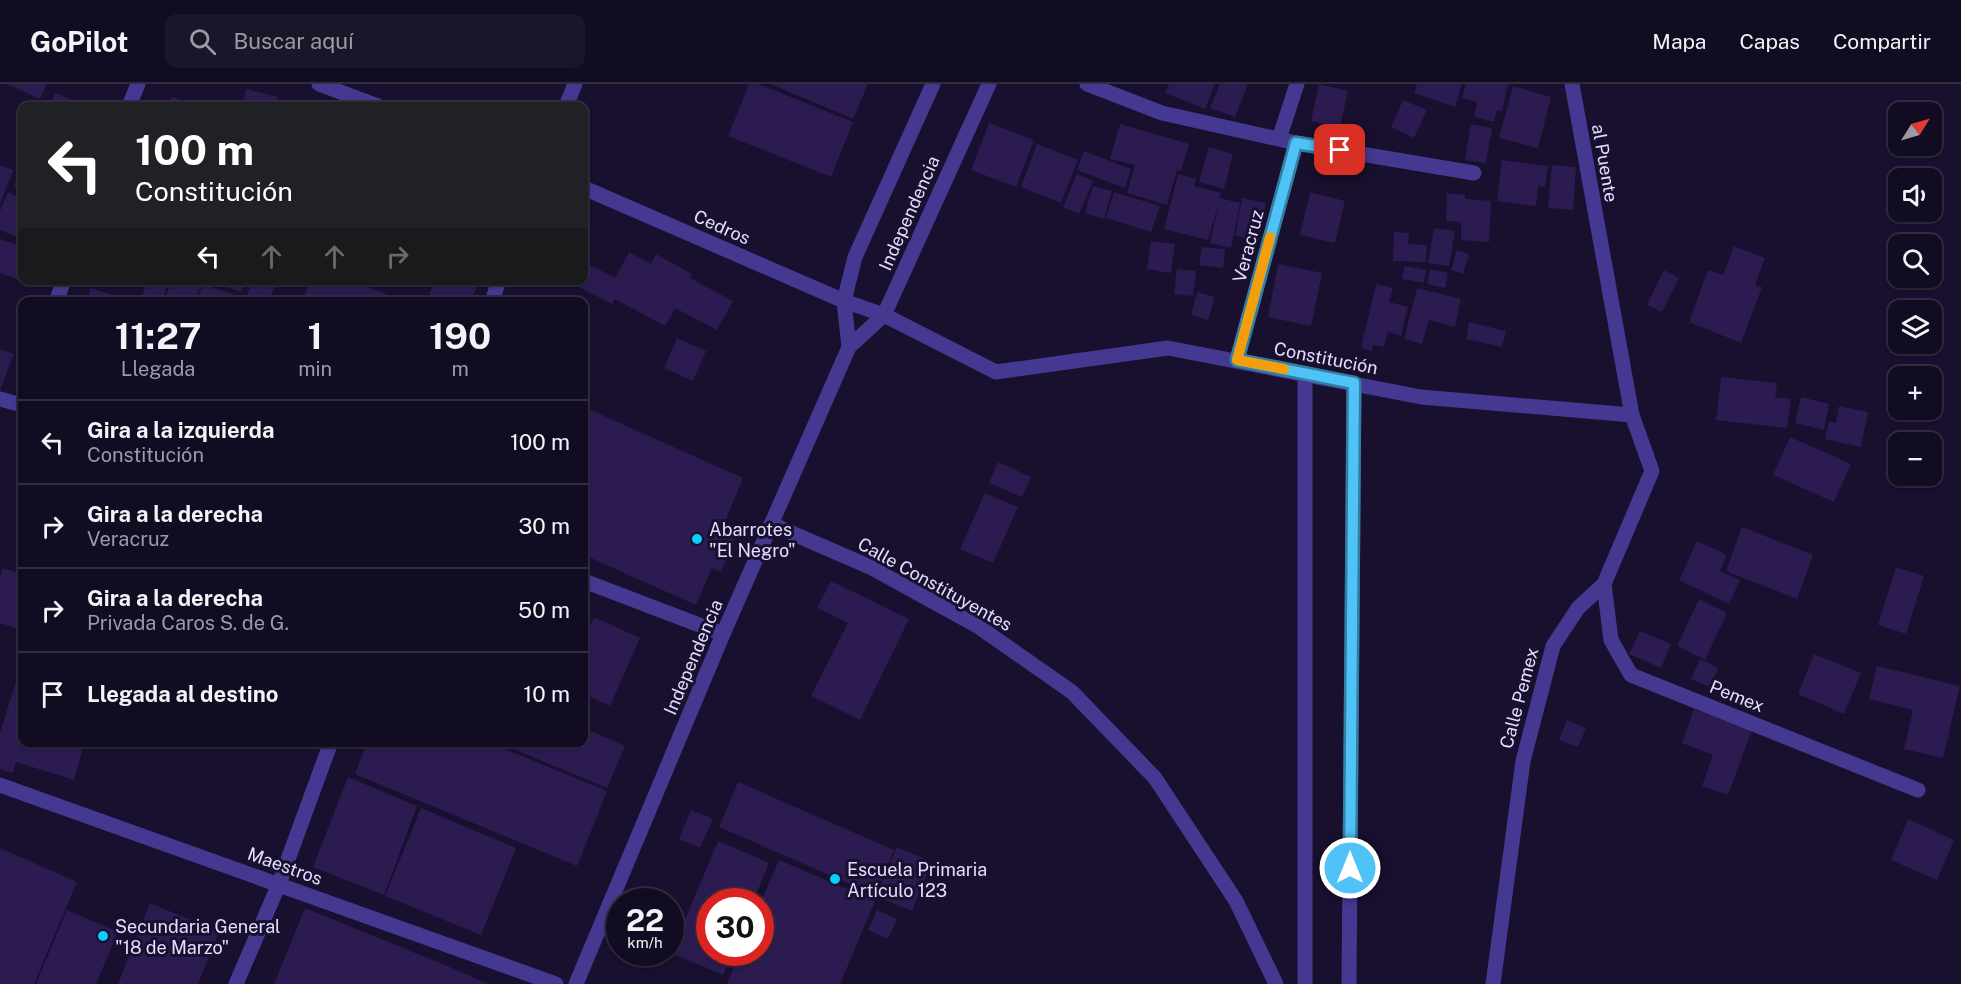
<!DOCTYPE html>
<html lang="es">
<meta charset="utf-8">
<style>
:root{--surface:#120c22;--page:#1b152a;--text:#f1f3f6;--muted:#9c9ba5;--line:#312c40}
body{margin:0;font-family:"Public Sans",sans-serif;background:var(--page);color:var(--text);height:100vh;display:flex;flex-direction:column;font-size:22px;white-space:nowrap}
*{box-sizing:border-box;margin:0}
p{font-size:20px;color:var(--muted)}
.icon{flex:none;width:33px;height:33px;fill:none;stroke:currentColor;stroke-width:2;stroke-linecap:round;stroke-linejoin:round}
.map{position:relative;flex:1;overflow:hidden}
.details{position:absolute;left:18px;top:213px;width:570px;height:450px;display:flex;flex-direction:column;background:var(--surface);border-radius:12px;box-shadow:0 2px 4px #0004,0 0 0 2px var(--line)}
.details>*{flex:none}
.hud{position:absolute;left:18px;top:18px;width:570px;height:183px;border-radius:12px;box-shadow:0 2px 4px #0004,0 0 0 2px var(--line);background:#202124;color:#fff;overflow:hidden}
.needle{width:39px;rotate:53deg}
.buttons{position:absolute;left:1888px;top:18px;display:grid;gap:12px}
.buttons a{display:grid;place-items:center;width:54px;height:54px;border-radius:12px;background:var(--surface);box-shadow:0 2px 4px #0004,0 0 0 2px var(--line);font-size:30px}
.speed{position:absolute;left:606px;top:804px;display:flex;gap:12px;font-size:30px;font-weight:700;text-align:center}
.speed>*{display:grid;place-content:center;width:78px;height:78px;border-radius:50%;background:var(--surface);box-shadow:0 2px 4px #0004,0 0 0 2px var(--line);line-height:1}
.speed small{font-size:15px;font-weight:400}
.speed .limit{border:9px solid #d22;background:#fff;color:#111}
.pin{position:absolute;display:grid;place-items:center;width:51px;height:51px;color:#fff;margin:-26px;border-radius:12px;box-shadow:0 3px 9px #0006}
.me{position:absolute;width:66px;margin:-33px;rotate:0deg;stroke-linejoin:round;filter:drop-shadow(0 0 4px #0008)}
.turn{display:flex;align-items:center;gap:21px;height:126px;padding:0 18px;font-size:27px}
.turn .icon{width:78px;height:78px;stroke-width:2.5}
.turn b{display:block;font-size:42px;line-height:51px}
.lanes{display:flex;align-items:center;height:57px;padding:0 18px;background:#0003;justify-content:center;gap:30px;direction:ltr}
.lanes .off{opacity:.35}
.eta{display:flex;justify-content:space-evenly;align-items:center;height:102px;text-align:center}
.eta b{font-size:36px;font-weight:700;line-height:42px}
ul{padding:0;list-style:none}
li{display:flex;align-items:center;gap:18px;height:84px;padding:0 18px;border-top:2px solid var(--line)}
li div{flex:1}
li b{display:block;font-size:22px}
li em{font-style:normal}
header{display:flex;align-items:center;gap:36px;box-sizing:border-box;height:84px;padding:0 30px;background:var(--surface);border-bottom:2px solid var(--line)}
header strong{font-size:28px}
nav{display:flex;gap:33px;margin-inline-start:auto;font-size:21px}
.search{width:420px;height:54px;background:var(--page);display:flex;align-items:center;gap:15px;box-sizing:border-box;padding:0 21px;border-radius:12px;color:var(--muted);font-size:22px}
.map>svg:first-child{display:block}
</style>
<header>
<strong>GoPilot</strong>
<div class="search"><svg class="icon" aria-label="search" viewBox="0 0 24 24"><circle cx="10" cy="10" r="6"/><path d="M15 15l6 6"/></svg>Buscar aquí</div>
<nav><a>Mapa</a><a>Capas</a><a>Compartir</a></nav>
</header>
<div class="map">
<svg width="1961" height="900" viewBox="0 0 1961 900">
<rect width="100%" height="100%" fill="#18102e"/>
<path fill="#2b1b50" d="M7,0H47L40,15Z
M749,0H758L853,38L831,93L728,52Z
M771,0H868L853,35Z
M1169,0H1215L1205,25L1165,9Z
M1220,0H1248L1235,33L1210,24Z
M1319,0L1348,7L1340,43L1311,37Z
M1417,0H1462L1455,23L1414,9Z
M1466,0H1508L1502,27L1497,26L1494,38L1474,33L1477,18L1462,14Z
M1513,2L1551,13L1538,64L1499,54Z
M246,5L278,13L275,22H242Z
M55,9L88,22H50Z
M172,13L201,22H168Z
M1403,16L1427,26L1414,54L1391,43Z
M279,17L297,22H278Z
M989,39L1034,56L1016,103L971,86Z
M1120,40L1189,60L1181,87L1177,86L1167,121L1127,109L1135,81L1110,75Z
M1471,40L1492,44L1486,79L1465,76Z
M1037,60L1078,76L1061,119L1021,103Z
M1209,63L1233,70L1224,105L1199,98Z
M1084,67L1131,85L1125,104L1077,86Z
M1502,76L1548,82L1545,103L1538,102L1536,122L1497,117Z
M22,80V105L14,102Z
M0,81L13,86L0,120Z
M1552,81L1576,83L1573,126L1548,124Z
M1077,90L1093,97L1079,130L1063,123Z
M1178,90L1196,95L1194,102L1221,109L1219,114L1240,119L1231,164L1210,159L1219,118L1208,156L1164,145Z
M1093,102L1112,107L1104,135L1085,129Z
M8,108L22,115V155L0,146V127Z
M1114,108L1160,122L1151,148L1106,134Z
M1310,108L1345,117L1335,159L1300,151Z
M1447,109L1465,111V115L1491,117L1489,158L1461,156V138L1446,137Z
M1242,114L1266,119L1259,157L1235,152Z
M1434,144L1455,147L1449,182L1428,179Z
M1394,148L1409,149L1408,160L1427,161L1426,178L1393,177Z
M0,155L22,162V197L0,189Z
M1151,157L1175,160L1171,189L1147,185Z
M1734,162L1765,174L1755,201L1762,203L1741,259L1689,238L1708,186L1723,191Z
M1202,163L1225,165L1223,184L1199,181Z
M1457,166L1469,170L1463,190L1451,186Z
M629,168L651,180L656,170L692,190L690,194L733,217L717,246L675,224L665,242L615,215L612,220L566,196H584V178L615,194Z
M1278,180L1322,189L1311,242L1268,233Z
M1405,182L1426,186L1424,199L1402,195Z
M1177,185L1196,187L1193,212L1174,210Z
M1430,185L1448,189L1445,204L1427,200Z
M1664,186L1679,194L1662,228L1647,221Z
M147,196H169L162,218H140Z
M171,196L202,197L195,218H164Z
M210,196H245L241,208Z
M252,196H277L269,218L247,212Z
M310,196H350L406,218H302Z
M435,196H480L470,218H435L428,214Z
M203,200L241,213L239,218H196Z
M1376,200L1393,204L1389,218L1408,223L1401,252L1388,248L1384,263L1373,261L1372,267L1361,264Z
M91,204L112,211L109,218H86Z
M1417,204L1461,215L1455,243L1429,236L1422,260L1404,255Z
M1197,208L1215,213L1208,236L1191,231Z
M114,211L131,217V218H112Z
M1469,238L1506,247L1502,263L1466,255Z
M677,254L706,267L693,297L664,284Z
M0,265L14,270L0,306Z
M1721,293L1777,299L1775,313L1791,315L1787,344L1716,336Z
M1801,313L1829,320L1824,346L1795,339Z
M1839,322L1868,328L1861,363L1825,355L1829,337L1836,339Z
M584,323L743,394L722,445L736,452L721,488L712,484L696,521L584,471Z
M1790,353L1851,380L1834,418L1773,391Z
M998,378L1031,393L1022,413L989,399Z
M985,409L1018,423L993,479L960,465Z
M1742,443L1813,471L1797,515L1726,487Z
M1697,457L1727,471L1720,487L1740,496L1729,520L1679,496Z
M1896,483L1924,492L1906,550L1878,541Z
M3,484L22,490L21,503L22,504V546L0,539V494Z
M831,497L909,535L860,636L811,612L848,539L817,524Z
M1699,515L1727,529L1705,576L1677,562Z
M594,533L640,554L610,622L584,610V541L589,544Z
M1640,547L1671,560L1661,584L1629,570Z
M1814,570L1861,589L1844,630L1798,610Z
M1700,575L1718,584L1710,603L1691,595Z
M1877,582L1960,602L1943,674L1904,665L1913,626L1869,615Z
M17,594L22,596V658H80L84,661L74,696L16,678L13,689L0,685V649Z
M1694,625L1752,646L1728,711L1702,702L1713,671L1682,659Z
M1567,636L1586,644L1578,663L1559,656Z
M584,644L625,662L607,704L506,662L507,658H584Z
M367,658H488L607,707L577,782L355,690Z
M348,693L417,722L384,811L313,783Z
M738,698L894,766L875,811L719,743Z
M421,724L516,764L481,851L385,812Z
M691,726L713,735L700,764L679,755Z
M1908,735L1954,756L1937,796L1891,776Z
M718,757L769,779L753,818H710V868H732L723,891L671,869Z
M897,763L932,778L912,827L876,812Z
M0,764L77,798L34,900H0Z
M779,776L875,817L840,900H727L740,868H760V820Z
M150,819L219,848L198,900H118Z
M305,824L452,884L488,900H274Z
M67,826L118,848L96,900H36Z
M877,826L897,835L888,855L868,846Z"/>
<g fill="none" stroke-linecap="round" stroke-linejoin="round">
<path stroke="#453890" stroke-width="15" d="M319,0L378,22
M1087,0L1162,29L1296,59L1474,89
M129,22L138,0
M566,22L575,0
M1279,55L1297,0
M584,104L844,217L884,231L996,288L1168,264L1421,313L1632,331
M56,218L64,196
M492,218L499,196
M849,263L844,217L855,173L933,0
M1237,276L1296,59
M1305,290V900
M0,315L22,321
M771,440L870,483L979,543L1072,608L1155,694L1236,817L1276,900
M584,497L723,550
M1604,500L1611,556L1631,591L1918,706
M0,701L556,900
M236,900L279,800L331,658
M576,900L723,550L849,263L884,231L989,0
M1349,900L1354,299
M1493,900L1523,677L1553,562L1578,524L1604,500L1652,387L1632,331L1572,0"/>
</g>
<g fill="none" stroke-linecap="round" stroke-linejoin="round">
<g stroke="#337fa1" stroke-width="15">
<path id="route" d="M1340,66L1296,59L1237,276L1354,299L1350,784"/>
</g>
<use href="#route" stroke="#4fc3f7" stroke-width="10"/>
<path stroke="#f59e0b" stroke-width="10" d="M1270,153L1237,276L1284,285"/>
</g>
<g fill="#09ccff" stroke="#18102e" stroke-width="2">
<circle cx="697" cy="455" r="6"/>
<circle cx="835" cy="795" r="6"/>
<circle cx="103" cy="852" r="6"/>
</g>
<g text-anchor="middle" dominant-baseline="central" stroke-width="6" stroke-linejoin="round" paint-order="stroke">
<g font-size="18" fill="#e4ddff" stroke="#18102e">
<text transform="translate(1605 79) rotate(80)">al Puente</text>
<text transform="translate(909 129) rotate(-66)">Independencia</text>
<text transform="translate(722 143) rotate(24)">Cedros</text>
<text transform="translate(1248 162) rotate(-75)">Veracruz</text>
<text transform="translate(1326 274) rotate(11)">Constitución</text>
<text transform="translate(935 500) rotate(29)">Calle Constituyentes</text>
<text transform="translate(693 573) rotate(-67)">Independencia</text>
<text transform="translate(1737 612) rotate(22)">Pemex</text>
<text transform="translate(1519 614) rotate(-75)">Calle Pemex</text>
<text transform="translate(285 782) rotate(20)">Maestros</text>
</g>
<g font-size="18" fill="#e4ddff" stroke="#18102e" text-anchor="start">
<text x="709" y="445">Abarrotes<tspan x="709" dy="21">"El Negro"</tspan></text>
<text x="847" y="785">Escuela Primaria<tspan x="847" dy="21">Artículo 123</tspan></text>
<text x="115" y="842">Secundaria General<tspan x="115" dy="21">"18 de Marzo"</tspan></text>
</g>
</g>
</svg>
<div class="buttons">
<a><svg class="needle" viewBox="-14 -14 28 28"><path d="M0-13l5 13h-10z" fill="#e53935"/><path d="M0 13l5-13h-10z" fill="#9c9ba5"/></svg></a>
<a><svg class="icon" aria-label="sound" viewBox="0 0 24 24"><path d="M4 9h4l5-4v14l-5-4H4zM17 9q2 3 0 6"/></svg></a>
<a><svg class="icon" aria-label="search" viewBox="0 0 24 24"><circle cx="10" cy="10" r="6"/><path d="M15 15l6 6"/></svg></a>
<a><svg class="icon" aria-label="layers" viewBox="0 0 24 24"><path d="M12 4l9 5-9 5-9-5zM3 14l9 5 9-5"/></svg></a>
<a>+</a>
<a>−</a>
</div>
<div class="speed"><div>22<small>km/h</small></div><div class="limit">30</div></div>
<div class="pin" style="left:1340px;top:66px;background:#d93025"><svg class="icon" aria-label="arrive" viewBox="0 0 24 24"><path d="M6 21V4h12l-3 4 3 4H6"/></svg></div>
<svg class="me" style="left:1350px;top:784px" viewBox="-20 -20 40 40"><circle r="17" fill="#4fc3f7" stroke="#fff" stroke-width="3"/><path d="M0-11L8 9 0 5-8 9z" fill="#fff"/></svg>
<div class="hud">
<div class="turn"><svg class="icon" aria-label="left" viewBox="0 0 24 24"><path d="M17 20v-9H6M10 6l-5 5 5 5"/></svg><div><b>100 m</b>Constitución</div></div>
<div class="lanes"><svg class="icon" aria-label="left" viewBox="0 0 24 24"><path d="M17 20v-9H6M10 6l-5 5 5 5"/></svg><svg class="icon off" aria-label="ahead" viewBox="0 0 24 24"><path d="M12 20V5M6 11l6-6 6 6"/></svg><svg class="icon off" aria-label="ahead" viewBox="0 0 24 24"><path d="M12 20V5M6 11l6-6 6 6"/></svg><svg class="icon off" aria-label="right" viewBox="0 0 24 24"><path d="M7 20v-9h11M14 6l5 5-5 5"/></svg></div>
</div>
<section class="details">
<div class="eta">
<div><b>11:27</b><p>Llegada</p></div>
<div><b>1</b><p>min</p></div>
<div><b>190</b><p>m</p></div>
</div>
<ul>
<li><svg class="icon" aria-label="left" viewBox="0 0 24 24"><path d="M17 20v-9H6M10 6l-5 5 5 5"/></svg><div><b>Gira a la izquierda</b><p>Constitución</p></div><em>100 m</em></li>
<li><svg class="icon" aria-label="right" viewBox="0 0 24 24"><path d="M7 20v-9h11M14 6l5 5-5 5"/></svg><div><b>Gira a la derecha</b><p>Veracruz</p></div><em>30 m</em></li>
<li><svg class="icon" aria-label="right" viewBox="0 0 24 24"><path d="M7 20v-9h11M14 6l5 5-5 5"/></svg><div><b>Gira a la derecha</b><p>Privada Caros S. de G.</p></div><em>50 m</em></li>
<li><svg class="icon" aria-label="arrive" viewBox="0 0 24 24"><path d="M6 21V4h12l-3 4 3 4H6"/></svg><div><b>Llegada al destino</b></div><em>10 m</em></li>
</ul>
</section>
</div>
